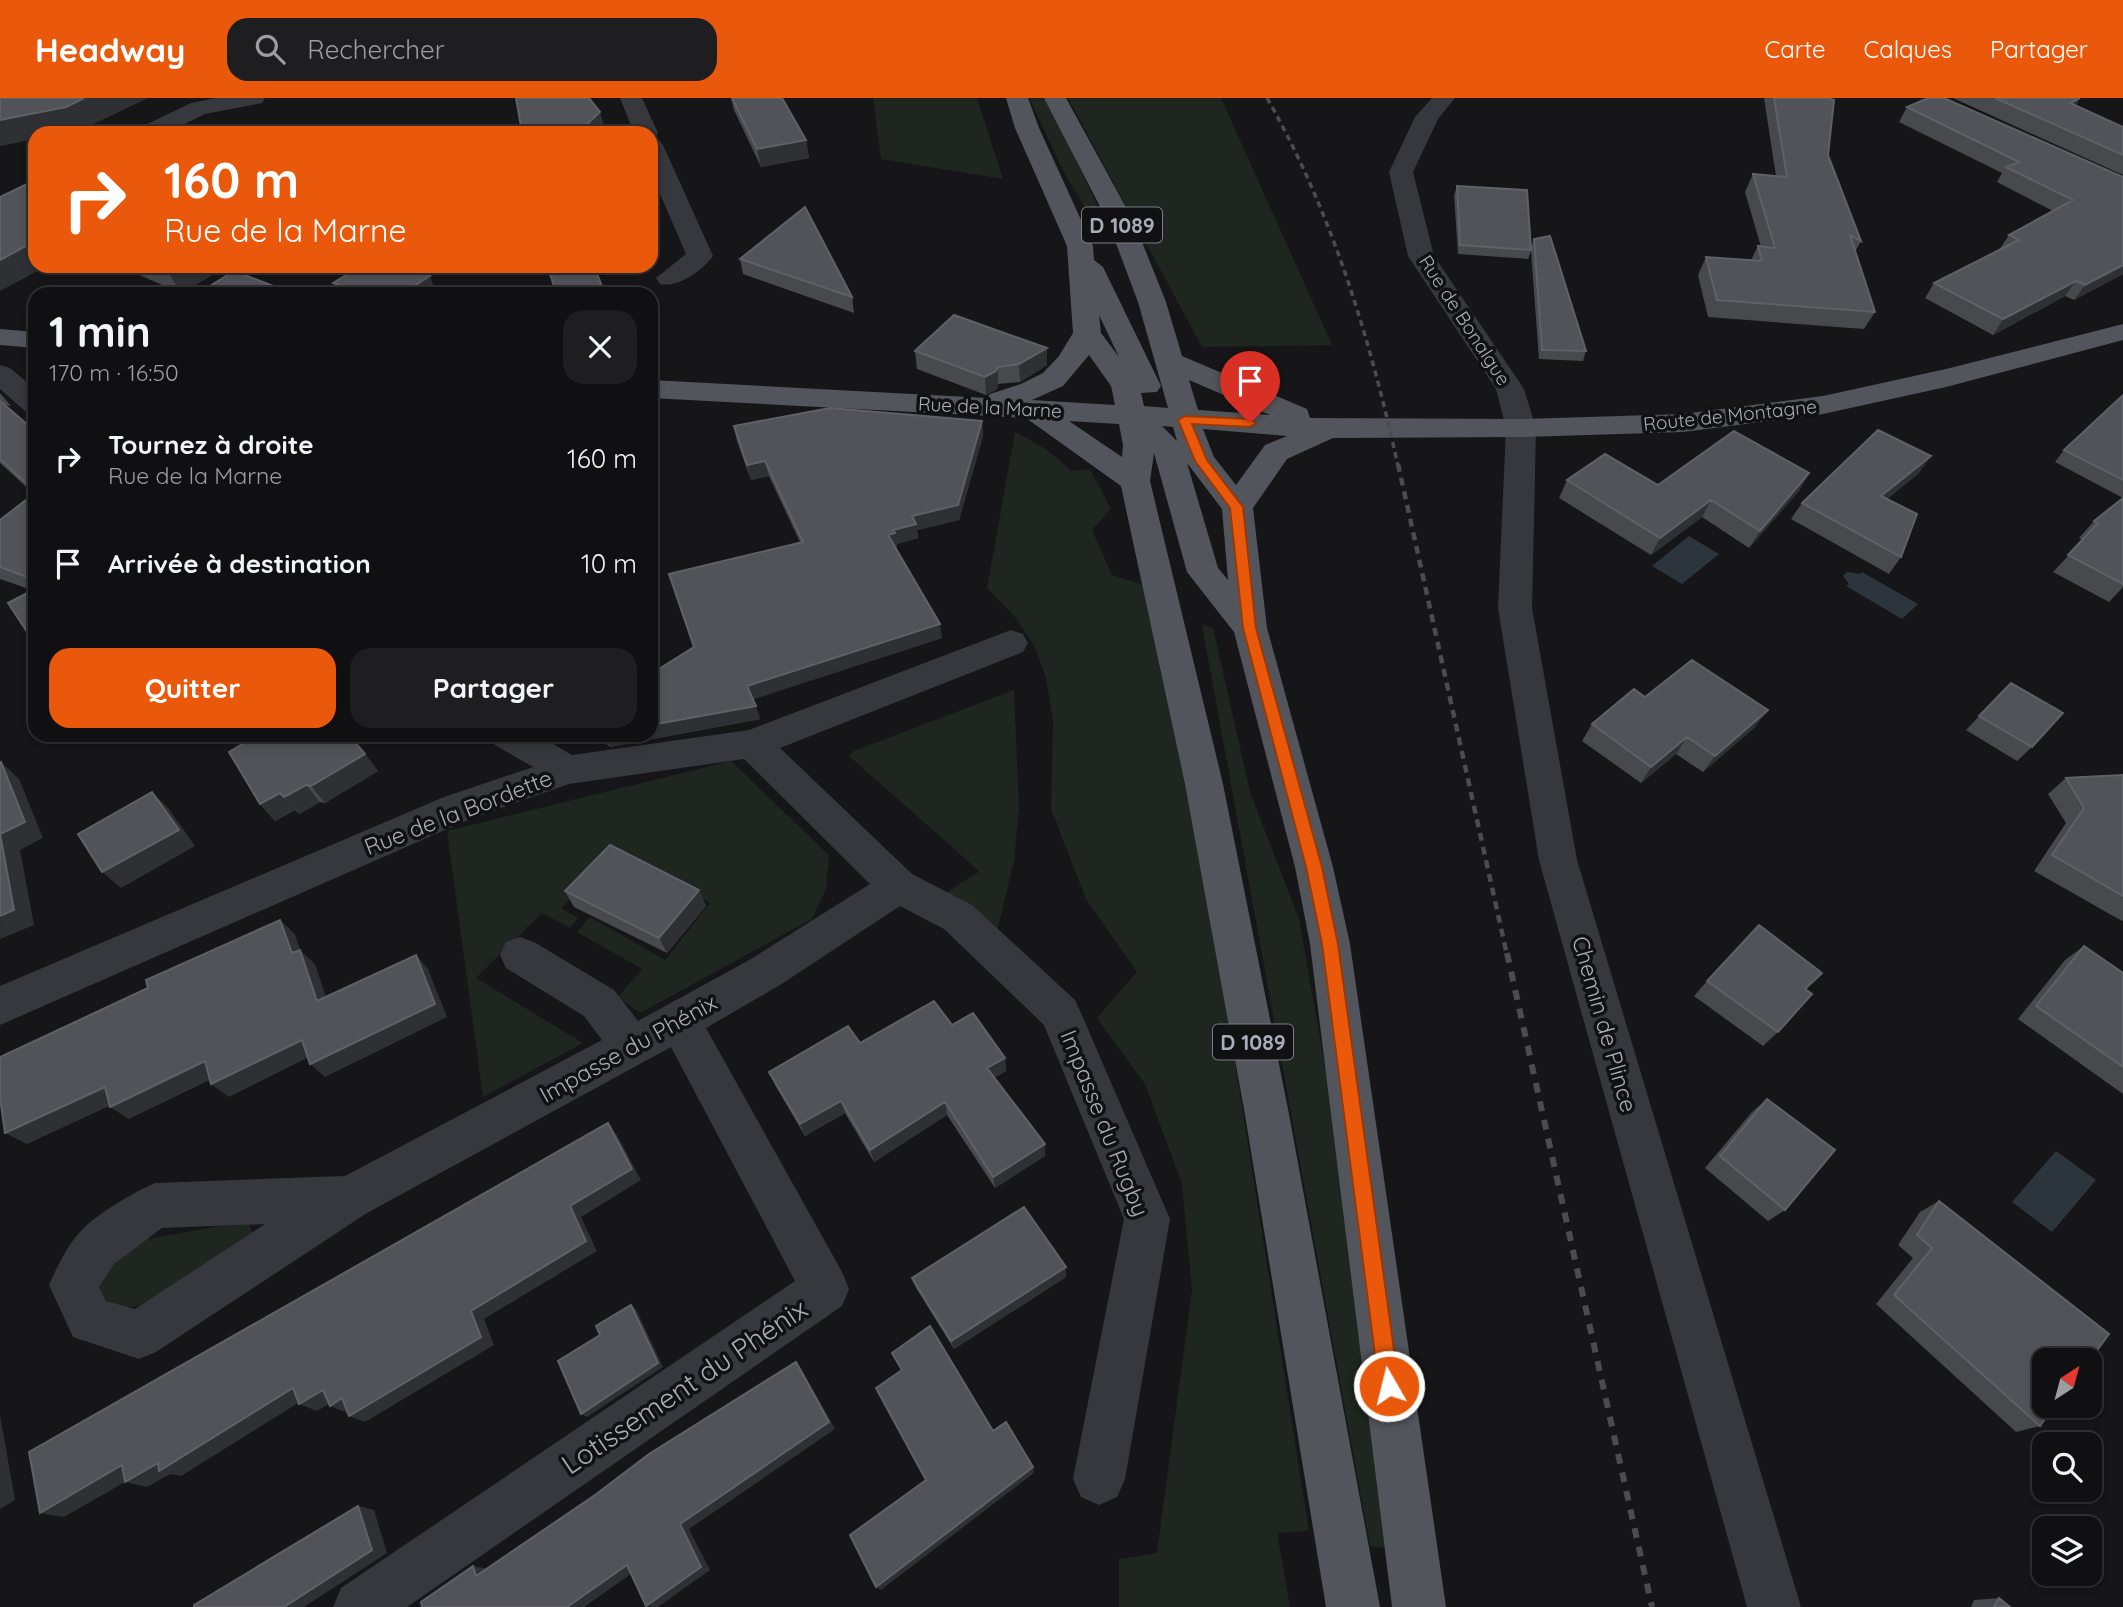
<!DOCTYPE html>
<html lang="fr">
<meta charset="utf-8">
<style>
:root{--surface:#101012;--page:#1e1e20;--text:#f1f3f6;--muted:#9c9d9f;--line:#303032;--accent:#ea580c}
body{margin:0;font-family:Quicksand,sans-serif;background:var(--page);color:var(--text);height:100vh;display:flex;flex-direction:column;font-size:26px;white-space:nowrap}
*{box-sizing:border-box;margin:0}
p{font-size:23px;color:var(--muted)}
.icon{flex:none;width:38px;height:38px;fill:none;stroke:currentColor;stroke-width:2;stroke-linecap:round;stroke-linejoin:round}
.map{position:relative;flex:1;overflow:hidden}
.side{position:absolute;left:28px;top:189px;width:630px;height:455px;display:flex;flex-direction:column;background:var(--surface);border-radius:21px;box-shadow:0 4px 10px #0003,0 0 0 2px var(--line)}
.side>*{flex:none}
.guide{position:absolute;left:28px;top:28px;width:630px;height:147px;border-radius:21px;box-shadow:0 4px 10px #0003,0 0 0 2px var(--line);background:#ea580c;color:#fff;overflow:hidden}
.needle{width:46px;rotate:36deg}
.tools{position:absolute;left:2032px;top:1250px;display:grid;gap:14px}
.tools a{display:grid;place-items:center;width:70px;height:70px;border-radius:14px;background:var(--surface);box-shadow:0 4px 10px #0003,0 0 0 2px var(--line);font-size:35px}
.pin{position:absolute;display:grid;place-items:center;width:60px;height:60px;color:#fff;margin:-72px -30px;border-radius:50% 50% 50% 0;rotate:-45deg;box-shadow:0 0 7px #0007}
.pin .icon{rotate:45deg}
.me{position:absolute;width:77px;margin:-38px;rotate:352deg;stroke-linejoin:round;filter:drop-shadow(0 0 5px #0008)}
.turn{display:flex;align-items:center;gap:24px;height:147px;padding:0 21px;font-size:32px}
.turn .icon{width:91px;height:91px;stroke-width:2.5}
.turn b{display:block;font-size:49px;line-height:60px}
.round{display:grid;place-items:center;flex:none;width:74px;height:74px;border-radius:21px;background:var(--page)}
.summary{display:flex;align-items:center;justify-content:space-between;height:119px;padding:0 21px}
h1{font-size:42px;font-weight:700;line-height:52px}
.primary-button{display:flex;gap:14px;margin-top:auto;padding:14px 21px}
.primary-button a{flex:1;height:80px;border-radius:21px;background:var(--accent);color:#fff;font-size:28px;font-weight:700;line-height:80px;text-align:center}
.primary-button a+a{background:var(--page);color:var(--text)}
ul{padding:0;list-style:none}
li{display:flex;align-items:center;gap:21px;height:105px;padding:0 21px}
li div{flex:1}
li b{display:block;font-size:26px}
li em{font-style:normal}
header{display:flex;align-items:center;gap:42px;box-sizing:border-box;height:98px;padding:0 35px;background:var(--accent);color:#fff}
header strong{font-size:33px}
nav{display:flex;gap:38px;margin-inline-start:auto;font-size:24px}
.search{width:490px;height:63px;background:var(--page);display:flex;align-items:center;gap:18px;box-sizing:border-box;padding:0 24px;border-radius:21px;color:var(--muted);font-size:26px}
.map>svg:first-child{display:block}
</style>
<header>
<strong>Headway</strong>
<div class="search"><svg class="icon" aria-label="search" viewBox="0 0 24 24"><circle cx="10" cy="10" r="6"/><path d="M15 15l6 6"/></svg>Rechercher</div>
<nav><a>Carte</a><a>Calques</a><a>Partager</a></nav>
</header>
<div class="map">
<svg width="2123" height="1509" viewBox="0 0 2123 1509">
<rect width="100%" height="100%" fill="#161618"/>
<path fill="#1e261f" d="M873,0H977L1003,81L881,61Z
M1029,0H1047L1109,133L1101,136L1065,76Z
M1068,0H1221L1332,247L1202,249Z
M1015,334C1037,345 1054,355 1071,373L1090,371L1111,411L1092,432L1112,477L1144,487L1158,539L1213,824L1309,1433L1277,1435L1290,1509H1119V1461L1157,1455L1192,1192L1182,1086L1145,986L1097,920L1137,874L1086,801L1051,711L1053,622L1046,580L1034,547L1015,519L987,490Z
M1202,527L1213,530L1250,694L1299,821L1330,997L1393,1451L1370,1448Z
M1014,592L1019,710L1014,763L996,838L943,797L979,773L849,658L854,653Z
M731,663L829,757L826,791L812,821L640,915L618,899L642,871L577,834L590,819L665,862L710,805L619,755L561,810L578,820L570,830L542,815L476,880L583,945L483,999L447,733Z
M248,1123L254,1139L141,1207L115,1212L99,1201L98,1182L137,1143Z"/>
<path fill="#2c353c" d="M1689,438L1719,456L1682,486L1652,468Z
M1847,474L1860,476L1862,474L1918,506L1902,521L1846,488L1849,486L1843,478Z
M2056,1053L2096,1082L2052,1134L2012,1104Z"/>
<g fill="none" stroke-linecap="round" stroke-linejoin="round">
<path fill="#37383d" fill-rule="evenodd" d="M216,0H265L262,5L205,16L166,35H135L139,30L191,5Z
M620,0H642L658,35L653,40L659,42L663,47L713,158C702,173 678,190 660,186L656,180L686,156L651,75V35H634Z
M1432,0H1455L1438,21L1413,74L1434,158L1524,291L1536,330L1532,510L1577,762L1801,1509H1747L1539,762L1498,510L1506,330L1496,291L1408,158L1389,74L1415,19Z
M0,267L10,270L35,291V316L25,313L0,291Z
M1011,532L1023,536L1028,545L1023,554L780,650L912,776L972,807L1075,902L1081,915L1170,1121L1125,1381L1117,1399L1099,1407L1081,1399L1073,1381L1124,1121L1044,927L944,831L900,808L780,887L706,930L842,1174L849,1191L842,1208L407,1509H333L341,1490L795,1183L671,949L367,1115L156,1254L139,1261L73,1239L49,1187C57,1169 67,1148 80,1134C93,1118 136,1093 155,1085L345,1078L602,942L584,918L506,870L500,857L506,844L520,839L534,844L614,892L638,923L751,861L870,786L744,661L569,686L470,721L0,927V888L444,699L533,669L495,647L490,637H538L572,657L749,632ZM265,1126L135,1211L106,1203L99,1189L114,1166L162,1130Z"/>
<path fill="#53555c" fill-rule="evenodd" d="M1006,0H1028L1039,30L1093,148L1094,162L1103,169L1161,288L1157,294L1141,295L1144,308L1168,310L1138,204L1108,124L1044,0H1066L1134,124L1166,204L1182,258L1307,311L1310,320L1521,321L1683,316L1823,298L1946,271L2123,226V242L1946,289L1823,316L1683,334L1521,339L1333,340L1287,361L1253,410L1267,530L1333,769L1350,846L1446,1509H1392L1310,846L1295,769L1234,534L1187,474L1154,355L1150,383L1223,686L1288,1011L1380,1509H1326L1244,1011L1185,686L1121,388L1026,320L651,300V282L987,300L990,296L1021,286L1043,275L1059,258L1073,235L1067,148L1015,30ZM1099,217L1119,259L1101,235ZM1089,257L1111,288L1115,307L1032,302L1063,288ZM1189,282L1270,317L1198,312ZM1069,323L1119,326L1123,347L1122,359ZM1162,328L1173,329L1177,343ZM1203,331L1287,338L1265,347L1236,387L1214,359ZM1187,365L1222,411L1228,482L1218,470Z
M0,231L35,234V250L0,247Z"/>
<path stroke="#4a4c52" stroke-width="3.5" stroke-dasharray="6 4.5" stroke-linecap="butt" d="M1267,0C1332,114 1370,240 1398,368"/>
<path stroke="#4a4c52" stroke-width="4.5" stroke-dasharray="8 6" stroke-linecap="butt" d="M1398,366L1507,857"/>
<path stroke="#4a4c52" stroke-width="6" stroke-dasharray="10 9" stroke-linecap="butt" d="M1507,855L1652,1509"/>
</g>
<path fill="#47494d" d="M731,0H782L806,42L809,60L761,69L734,12Z
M1764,0H1827L1828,57L1861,143L1855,154L1875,214L1864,231L1708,219L1698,177L1706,159L1751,162L1758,148L1761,149L1745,94L1753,76L1776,78Z
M1953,0H2079L2076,8L2123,29V77Z
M1907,9L2123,79V176L2074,202L2065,198L1993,237L1925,200L1934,185L1999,152L2009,137L2053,113L1997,84L2002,75L1899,24Z
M1457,88L1531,149L1534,141L1586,253L1583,263L1539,261L1531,153L1528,161L1458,156L1454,97Z
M740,161L852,199L854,215L743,176Z
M118,168H228L181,195Z
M333,185L437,196H339Z
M915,253L1047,267L1020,284L998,286L997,291L986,297L917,271Z
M0,295L11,308L5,307L35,333V546L32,492L0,481V422L34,396L0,365Z
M2123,297V400L2055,364L2064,352Z
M982,323L983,338L959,422L917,432L918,440L897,446V450H896L942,540L753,601L760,621L610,649L597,637H651L694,549L800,444L769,378L751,382L737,343L734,328Z
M1809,375L1799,393L1749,450L1702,419L1651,457L1559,400L1567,382L1658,387Z
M1919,375L1887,401L1901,459L1889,476L1791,421L1802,405Z
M2123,400V489L2109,504L2053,474L2083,442L2079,440L2094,423Z
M2011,585L2032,649L2017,663L1966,632Z
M1645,599L1755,629L1703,674L1676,656L1641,685L1582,643L1592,626Z
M365,656L378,673L325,705L320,704L299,716L295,712L275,723L260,706Z
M2123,678V822L2122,823L2034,773L2066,725L2048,696L2066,680Z
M699,792L706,808L667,855L574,809L565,793Z
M2084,848L2123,875V996L2018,921L2065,862Z
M1707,883L1805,891L1778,934L1763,948L1694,898Z
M952,927L1005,960L1006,973L994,980L1045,1058L995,1090L947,1017L874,1064L845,1015L805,1038L775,987L769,974L860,945Z
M1767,1001L1785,1112L1768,1123L1705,1070L1752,1014Z
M1939,1103L2040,1328L2016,1334L1876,1206L1913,1160L1898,1147L1920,1114Z
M1066,1179L954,1251L916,1190L912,1180Z
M1999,1500L2010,1509H1971L1974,1502Z"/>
<path fill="#2f3033" d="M84,0H148L81,32L66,35H35V41L0,48V22Z
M2080,0L2071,15L2070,5Z
M600,14L606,34L585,35L584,29Z
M806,42L809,60L761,69L757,51Z
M35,143V168H47L0,193V162Z
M2123,167V176L2074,202L2085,187Z
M174,168H228L181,195L167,172Z
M430,178L437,196H401Z
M2076,183L2065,198L1993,237L2003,221Z
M1047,250V267L1020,284L1019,266Z
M998,269V286L997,291L986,297L985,279Z
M982,323L983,338L959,422L917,432L918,440L897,446V450L890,452L888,437L893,432L912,418Z
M1931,358L1919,375L1869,415L1881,398Z
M765,363L769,378L751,382L747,367Z
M1809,375L1799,393L1749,450L1760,433Z
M1711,402L1702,419L1651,457L1660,440Z
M940,526L942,540L751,602L747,588Z
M756,608L760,621L610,649L605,637H651V627Z
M1768,612L1755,629L1703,674L1715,658Z
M1687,639L1676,656L1641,685L1651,669Z
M365,656L378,673L325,705L311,688Z
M1,664L19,681L43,740L20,752L34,827L0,841Z
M306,687L320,704L299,716L284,699Z
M152,694L169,711L195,748L121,790L102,774Z
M280,695L295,712L275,723L260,706Z
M699,792L706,808L667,855L659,840Z
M280,822L295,836L302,858L300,852L315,866L332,917L317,903L292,855Z
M416,857L428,871L447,919L325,979L310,966Z
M302,942L317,955L229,999L211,986Z
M1005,960L1006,973L989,983L987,970Z
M205,963L222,976L129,1021L110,1009L120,1003L27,1046L5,1035L105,989Z
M841,1003L845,1015L805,1038L800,1026Z
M945,1004L947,1017L874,1064L870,1052Z
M608,1025L617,1037L641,1082L581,1119L597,1153L484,1221L494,1247L365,1324L349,1318L471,1213L570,1108Z
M1045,1046V1058L995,1090L993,1079Z
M1066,1169V1179L954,1251L951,1243Z
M631,1207L636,1211L663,1269L587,1319L581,1316Z
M796,1264L802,1272L835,1331L689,1431L710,1472L658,1509L646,1508L680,1426Z
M293,1290L311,1297L181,1378L170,1376L147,1389L125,1384L64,1419L40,1415L122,1367Z
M323,1292L341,1299L317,1313L299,1306Z
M342,1300L359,1307L347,1315L330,1308Z
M0,1317L15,1402L0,1411Z
M1033,1369L1034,1375L881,1492L876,1489Z
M358,1408L374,1412L387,1455L304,1509H284Z
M627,1467L638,1471L584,1509H567Z
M473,1468L488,1471L476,1478Z"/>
<path fill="#525359" stroke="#5f6168" stroke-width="2" d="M0,0H84L66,9L0,22Z
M516,0H589L600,14L584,29L593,35H529L528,32L522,34Z
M732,0H782L806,42L757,51Z
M1774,0H1827L1834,2L1828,57L1861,143L1850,137L1875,214L1717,202L1706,159L1762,163L1758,148L1775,150L1753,76L1787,79Z
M1928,0H1944L2123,79V167L2085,187L2076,183L2003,221L1934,185L2019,142L2009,137L2073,102L2006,69L2019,64L1907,9Z
M1995,0H2080L2070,5L2123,29V57Z
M284,28L302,35H271Z
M35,82V143L0,162V99Z
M1457,88L1527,92L1531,152L1460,147Z
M805,109L852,199L740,161Z
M1550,138L1586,253L1542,252L1534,141Z
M157,168H174L167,172Z
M361,168H404L430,178L401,196H363L333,185Z
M547,168H594L605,196H557Z
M234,173L294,196H197Z
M954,217L1047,250L1019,266L998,269L996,273L985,279L915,253Z
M2123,297V382L2064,352Z
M0,303L35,333V392L34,393L0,361Z
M830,310L982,323L958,407L912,418L916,426L893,432L895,435L888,437L940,526L747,588L756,608L651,627V576L694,549L669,476L803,444L765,363L747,367L734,328Z
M1878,332L1931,358L1881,398L1917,416L1901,459L1802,405Z
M1734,333L1809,375L1760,433L1711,402L1660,440L1567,382L1605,356L1658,387Z
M35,395V482L0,469V422Z
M2123,400V486L2068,457L2098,425L2094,423Z
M35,491V546L8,505Z
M1692,562L1768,612L1715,658L1687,639L1651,669L1592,626L1634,591L1645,599Z
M2011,585L2063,615L2032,649L1979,618Z
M257,637H349L365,656L311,688L306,687L284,699L280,695L260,706L229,654Z
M1,664L25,724L0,736L14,812L0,818V665Z
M2123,677V798L2052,757L2084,710L2066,680Z
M152,694L179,732L102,774L78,736Z
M610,747L699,792L659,840L565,793Z
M280,822L292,855L300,852L317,903L416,857L435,906L310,966L302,942L211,986L205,963L110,1009L105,989L5,1035L0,999V959L148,890L146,882Z
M1759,827L1822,875L1805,891L1812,896L1778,934L1707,883Z
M2084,848L2123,875V969L2036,908Z
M934,903L952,927L973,915L1005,960L987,970L1045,1046L993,1079L945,1004L870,1052L841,1003L800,1026L769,974L848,928L860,945Z
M1767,1001L1835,1052L1785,1112L1720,1058Z
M608,1025L632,1071L570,1108L586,1143L471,1213L481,1239L349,1318L342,1300L330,1308L323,1292L299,1306L293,1290L159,1373L158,1365L125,1384L122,1367L40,1415L29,1354Z
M1939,1103L2109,1236L2090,1262H2044V1307H2055L2040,1328L1894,1197L1932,1150L1917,1137Z
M1024,1109L1066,1169L951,1243L912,1180Z
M631,1207L658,1265L581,1316L558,1263L600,1237L596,1228Z
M930,1228L993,1333L1006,1324L1033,1369L876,1489L850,1437L926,1382L876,1290L902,1272L892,1255Z
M796,1264L829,1324L680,1426L701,1469L646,1508L627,1467L567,1509H422L421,1504L473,1468L476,1478L595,1397L649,1356Z
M358,1408L372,1452L284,1509H194V1507Z
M1999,1500L2010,1509H1994Z"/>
<path fill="#ea580c" stroke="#983908" stroke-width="2" d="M1185,318L1250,321L1256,325L1250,329L1192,326L1207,362L1243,409L1256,530L1322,769L1338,846L1399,1288L1396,1295L1389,1298L1382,1295L1379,1288L1322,846L1306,769L1243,530L1230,410L1195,363L1178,322Z"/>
<g text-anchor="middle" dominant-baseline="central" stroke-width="7" stroke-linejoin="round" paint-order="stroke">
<g font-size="19" fill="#a8adb8" stroke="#111113">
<text transform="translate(1465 222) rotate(57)">Rue de Bonalgue</text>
<text transform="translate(990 309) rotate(3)">Rue de la Marne</text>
<text transform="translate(1730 317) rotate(-6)">Route de Montagne</text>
</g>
<g fill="#111113" stroke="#7b7e86" stroke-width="2">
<rect x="1082" y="109.5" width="80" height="35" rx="5"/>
<rect x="1213" y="926.5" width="80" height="35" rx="5"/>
</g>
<g font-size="21" font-weight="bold" fill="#a8adb8">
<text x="1122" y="127">D 1089</text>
<text x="1253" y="944">D 1089</text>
</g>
<g font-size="23" fill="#a8adb8" stroke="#111113">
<text transform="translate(458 714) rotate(-21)">Rue de la Bordette</text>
<text transform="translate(1605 926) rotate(74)">Chemin de Plince</text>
<text transform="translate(628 950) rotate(-29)">Impasse du Phénix</text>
<text transform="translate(1105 1025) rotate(68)">Impasse du Rugby</text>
</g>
<g font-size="28" fill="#a8adb8" stroke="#111113">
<text transform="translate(684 1288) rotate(-34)">Lotissement du Phénix</text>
</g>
</g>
</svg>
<div class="tools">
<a><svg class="needle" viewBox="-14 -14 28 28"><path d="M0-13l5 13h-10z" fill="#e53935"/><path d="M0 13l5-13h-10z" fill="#9c9d9f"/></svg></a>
<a><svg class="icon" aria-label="search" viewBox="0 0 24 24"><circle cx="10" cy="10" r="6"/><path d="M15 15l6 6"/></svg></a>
<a><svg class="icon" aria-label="layers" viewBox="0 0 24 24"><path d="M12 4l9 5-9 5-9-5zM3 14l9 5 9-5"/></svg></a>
</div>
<div class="pin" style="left:1250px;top:325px;background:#d93025"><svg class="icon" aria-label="arrive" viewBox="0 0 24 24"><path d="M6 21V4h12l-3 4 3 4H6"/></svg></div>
<svg class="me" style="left:1389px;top:1288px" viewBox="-20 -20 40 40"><circle r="17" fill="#ea580c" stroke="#fff" stroke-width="3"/><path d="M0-11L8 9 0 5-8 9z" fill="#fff"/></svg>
<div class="guide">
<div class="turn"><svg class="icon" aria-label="right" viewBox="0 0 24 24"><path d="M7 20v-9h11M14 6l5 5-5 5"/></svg><div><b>160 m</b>Rue de la Marne</div></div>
</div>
<section class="side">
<div class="summary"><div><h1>1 min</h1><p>170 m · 16:50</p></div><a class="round"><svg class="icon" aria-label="close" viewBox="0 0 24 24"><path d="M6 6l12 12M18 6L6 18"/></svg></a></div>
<ul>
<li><svg class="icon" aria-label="right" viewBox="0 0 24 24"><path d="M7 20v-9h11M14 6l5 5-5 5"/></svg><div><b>Tournez à droite</b><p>Rue de la Marne</p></div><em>160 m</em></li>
<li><svg class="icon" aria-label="arrive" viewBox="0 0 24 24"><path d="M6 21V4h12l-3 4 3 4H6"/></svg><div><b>Arrivée à destination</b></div><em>10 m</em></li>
</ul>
<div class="primary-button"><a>Quitter</a><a>Partager</a></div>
</section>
</div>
